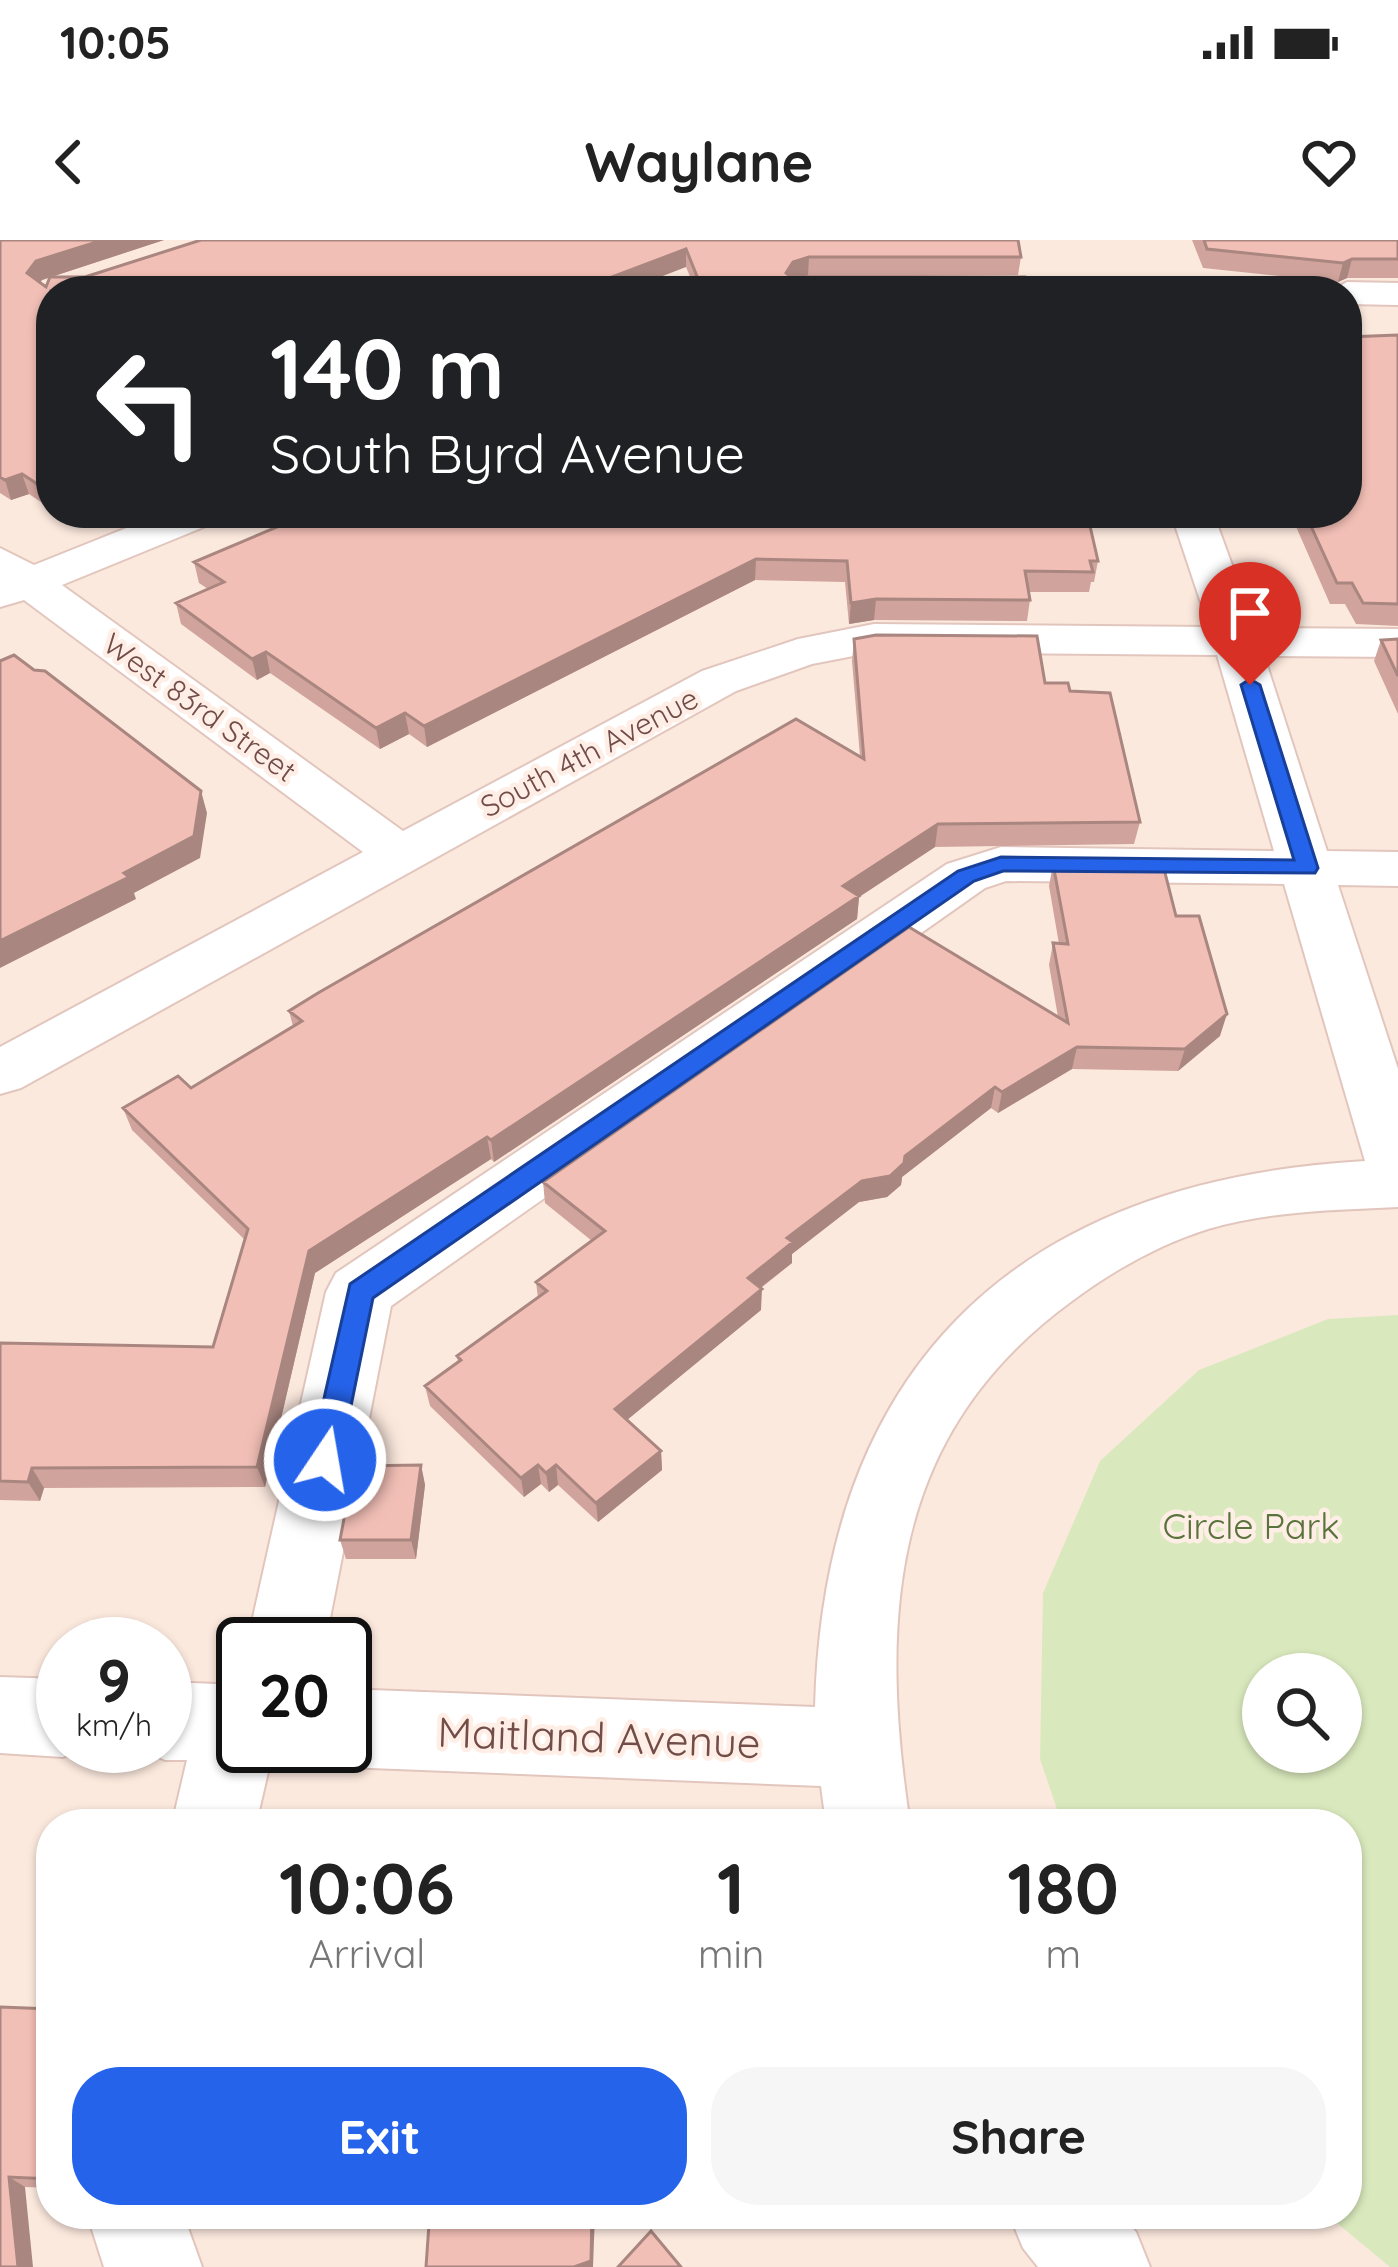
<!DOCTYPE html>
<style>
:root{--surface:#fff;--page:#f6f6f6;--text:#222;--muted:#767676;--accent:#2563eb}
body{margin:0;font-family:Quicksand,sans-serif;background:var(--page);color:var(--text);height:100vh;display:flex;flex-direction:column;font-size:45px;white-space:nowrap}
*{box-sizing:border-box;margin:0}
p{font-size:39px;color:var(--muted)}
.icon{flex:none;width:66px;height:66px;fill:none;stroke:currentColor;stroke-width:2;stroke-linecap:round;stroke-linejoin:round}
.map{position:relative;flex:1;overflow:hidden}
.panel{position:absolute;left:36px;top:1569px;width:1326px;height:420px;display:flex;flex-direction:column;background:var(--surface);border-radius:48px;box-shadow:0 3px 9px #0004}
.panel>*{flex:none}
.guide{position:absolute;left:36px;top:36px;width:1326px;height:252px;border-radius:48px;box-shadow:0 3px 9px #0004;background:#202124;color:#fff;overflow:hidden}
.buttons{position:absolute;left:1242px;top:1413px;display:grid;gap:24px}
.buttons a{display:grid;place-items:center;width:120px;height:120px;border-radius:50%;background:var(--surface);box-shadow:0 3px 9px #0004;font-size:60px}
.speed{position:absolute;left:36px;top:1377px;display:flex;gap:24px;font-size:60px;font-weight:700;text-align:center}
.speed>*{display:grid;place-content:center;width:156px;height:156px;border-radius:50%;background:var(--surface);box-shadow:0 3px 9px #0004;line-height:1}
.speed small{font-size:30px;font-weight:400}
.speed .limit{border:6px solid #111;border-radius:18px;background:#fff;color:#111}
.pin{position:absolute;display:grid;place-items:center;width:102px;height:102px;color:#fff;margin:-123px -51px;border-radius:50% 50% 50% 0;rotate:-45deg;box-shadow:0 0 12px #0007}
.pin .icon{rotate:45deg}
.me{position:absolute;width:132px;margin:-66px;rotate:12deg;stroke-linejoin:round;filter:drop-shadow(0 0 9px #0008)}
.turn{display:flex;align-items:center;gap:42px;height:252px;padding:0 36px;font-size:54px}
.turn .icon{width:156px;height:156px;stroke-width:2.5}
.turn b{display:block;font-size:84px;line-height:102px}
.eta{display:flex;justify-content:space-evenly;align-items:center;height:204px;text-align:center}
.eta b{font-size:72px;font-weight:700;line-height:84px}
.cta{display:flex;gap:24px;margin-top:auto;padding:24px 36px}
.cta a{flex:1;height:138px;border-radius:48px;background:var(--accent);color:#fff;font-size:48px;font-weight:700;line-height:138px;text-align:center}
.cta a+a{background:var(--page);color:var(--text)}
.status{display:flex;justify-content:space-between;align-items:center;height:84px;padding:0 60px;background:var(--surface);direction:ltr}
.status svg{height:33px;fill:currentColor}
header{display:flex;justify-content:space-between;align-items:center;height:156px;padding:0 36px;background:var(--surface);font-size:54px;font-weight:700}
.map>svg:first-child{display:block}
</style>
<div class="status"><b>10:05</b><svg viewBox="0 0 49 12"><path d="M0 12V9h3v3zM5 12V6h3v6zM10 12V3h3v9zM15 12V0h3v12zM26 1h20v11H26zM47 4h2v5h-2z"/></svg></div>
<header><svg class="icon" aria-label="back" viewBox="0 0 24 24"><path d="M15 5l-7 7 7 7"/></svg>Waylane<svg class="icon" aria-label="heart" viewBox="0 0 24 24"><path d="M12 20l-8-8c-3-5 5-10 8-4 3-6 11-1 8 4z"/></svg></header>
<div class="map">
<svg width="1398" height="2027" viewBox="0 0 1398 2027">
<rect width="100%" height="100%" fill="#fce9de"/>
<path fill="#dae9bd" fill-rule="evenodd" d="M1398,1075V2027H1390L1326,1974H1347V1584H1062L1040,1519L1043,1353L1100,1221L1199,1130L1328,1079ZM1263,1434H1341V1512H1263Z"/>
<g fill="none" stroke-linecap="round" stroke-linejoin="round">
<g stroke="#e2c6be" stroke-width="4">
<path id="minor" d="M808,40H1200L1212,44L1218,51H790L796,44Z
M1347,42L1398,43V65L1347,64V51H1331Z
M164,273H222L216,282L62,345L403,591L702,431L798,399L874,384L1209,387L1171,273H1213L1255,388L1398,389V417L1264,416L1327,611L1398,612V646L1338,645L1398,829V967C1335,970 1269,971 1208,989C1160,1004 1112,1031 1072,1061C889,1194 879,1378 910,1584H826L821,1546L345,1527L316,1515L312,1506H345V1449L815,1467C824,1120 1024,940 1365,921L1284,644L1006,641L985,648L391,1066L325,1404H247L326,1052L336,1033L947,624L1001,607L1274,611L1217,415L874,412L812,424L736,451L21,848L0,854V807L363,612L24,360L0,367V308L34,325Z
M0,1437L63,1439V1506H90L63,1517L0,1513Z
M165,1442L243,1445V1506H274L256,1584H172L187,1520H165L135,1506H165Z
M87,1974H183L202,2027H104Z
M1009,1974H1120L1136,1992L1150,2027H1038L1023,2008Z"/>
</g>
<use href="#minor" fill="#fff" fill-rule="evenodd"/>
</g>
<path fill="#d0a49d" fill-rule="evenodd" d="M0,0H164L51,37H85L201,0L1021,17L1018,35L804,37L1028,51H696L686,27L51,51V269L29,254L11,260L0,253ZM50,37L46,47L40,42L42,40Z
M1192,0H1398V38H1347L1338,42L1203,28Z
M1398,95V386L1356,384L1345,364H1330L1290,273H1347Z
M310,273L1098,321L1094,342H1091L1089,352H1029L1030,360L1027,381L874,380L849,384L845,342L755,340L427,507L409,494L380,509L270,433L257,440L181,384L176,363L208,349L199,343L194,322Z
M854,399L1045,443L1070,451L1140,582L1134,604L935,607L859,657L857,679L494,922L491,919L315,1033L265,1247L44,1248L40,1261L0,1260V1103L213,1107L245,1000L132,890L123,868L191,848L293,786L289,771L860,516L852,421Z
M1398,399V474L1374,421L1381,400Z
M1053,624L1176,676L1220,796L1178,831L1072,829L998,873L991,868L902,937L901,945L887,957L859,962L792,1014V1023L761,1048V1070L627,1180L661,1211L662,1230L598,1282L558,1245L549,1252L541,1244L524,1257L430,1166L425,1146L458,1122L457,1116L538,1058L536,1042L592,1001L545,963L543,942L1058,777L1049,725L1053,703L1059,704L1049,646Z
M421,1225L425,1245L416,1319H346L340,1300Z
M0,1767L51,1769V1948L25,1947L0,2027Z
M394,1974H595L429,1990Z"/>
<path fill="#a9867f" d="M103,0H164L42,40L33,52L27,33L36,21Z
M686,9V27L624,51H575Z
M809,17L808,35L793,41L786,33L793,22Z
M1352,19L1347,38L1338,42L1343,23Z
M22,234L29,254L11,260L5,240Z
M756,319L755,340L427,507L424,486Z
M876,359L874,380L849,384L851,363Z
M266,412L270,433L257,440L252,419Z
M405,473L409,494L380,509L376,488Z
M201,551L207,573L200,618L134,653L136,659L0,728V701L124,633Z
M938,584L935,607L859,657L857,679L494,922L491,900L843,646Z
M1227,774L1220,796L1178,831L1185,809Z
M1077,807L1072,829L998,873L1002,852Z
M995,847L991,868L902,937L905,916Z
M487,897L491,919L315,1033L265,1247L257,1227L309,1011Z
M904,923L901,945L887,957L859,962L792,1014V1023L747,1058L748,1038L787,998L862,941Z
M762,1049L761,1070L616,1189L615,1169Z
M661,1211L662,1230L598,1282L596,1263Z
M421,1225L425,1245L416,1319L411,1300Z
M538,1225L541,1244L524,1257L521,1238Z
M556,1225L558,1245L549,1252L546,1233Z
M32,1228L44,1248L40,1261L28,1242Z
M9,1937L25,1947L33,2027H18Z
M592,1974H595L593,2027H574Z"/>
<path fill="#f2bfb6" stroke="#a9867f" stroke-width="3" d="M0,0H103L36,21L27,33L46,47L50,37H85L201,0H1018L1021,17H809L793,22L786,33L791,37H1025L1028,51H703L686,9L575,51H51V250L48,251L22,234L5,240L0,237Z
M1204,0H1398V19H1352L1343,23L1207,9Z
M1398,95V364L1363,363L1352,343H1337L1305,273H1347V97Z
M310,273H1087L1098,321H1090L1093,332L1025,331L1030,360L876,359L851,363L847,321L756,319L424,486L405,473L376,488L266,412L252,419L176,363L224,342L194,322Z
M876,395L1037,396L1045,443H1068L1070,451L1110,453L1140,582L938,584L843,646L859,656L491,900L487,897L309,1011L257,1227L32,1228L28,1242L0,1241V1103L213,1107L248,989L123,868L178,836L191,848L302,781L289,771L318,753L796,479L864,519L854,399Z
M1398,399V436L1381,400Z
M14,415L34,430L45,431L201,551L194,596L124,633L129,637L0,701V421Z
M1053,624L1164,629L1176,676H1199L1227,774L1185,809L1077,807L1002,852L995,847L905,916L904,923L890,936L862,941L787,998L793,1002L748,1038L762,1049L615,1169L661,1211L596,1263L556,1225L546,1233L538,1225L521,1238L425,1146L461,1120L457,1116L547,1051L536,1042L605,991L543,942L909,687L1068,783L1053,703L1068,704Z
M421,1225L411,1300H340L354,1226Z
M0,1767L51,1769V1939L9,1937L18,2027H0Z
M407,1974H592L591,2021L574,2027H426L429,1984Z
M651,1991L681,2027H618Z"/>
<path fill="#2563eb" stroke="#184099" stroke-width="3" d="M1250,439L1260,445L1318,628L1315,633L1003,631L974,641L373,1058L340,1220L336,1229L325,1232L314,1229L310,1220L350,1044L958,631L1001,617L1294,620L1241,445Z"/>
<g text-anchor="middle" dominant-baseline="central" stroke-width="9" stroke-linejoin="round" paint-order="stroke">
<g font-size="30" fill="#724c47" stroke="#ffeee5">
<text transform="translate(200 467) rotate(36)">West 83rd Street</text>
<text transform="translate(589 512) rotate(-28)">South 4th Avenue</text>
</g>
<g font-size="36" fill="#59733c" stroke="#ffeee5">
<text x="1251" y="1285">Circle Park</text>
</g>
<g font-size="42" fill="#724c47" stroke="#ffeee5">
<text transform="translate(599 1497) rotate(2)">Maitland Avenue</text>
</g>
</g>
</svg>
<div class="buttons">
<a><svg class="icon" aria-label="search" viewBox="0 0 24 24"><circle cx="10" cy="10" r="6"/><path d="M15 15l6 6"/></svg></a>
</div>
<div class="speed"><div>9<small>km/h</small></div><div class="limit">20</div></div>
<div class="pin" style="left:1250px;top:445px;background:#d93025"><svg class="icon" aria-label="arrive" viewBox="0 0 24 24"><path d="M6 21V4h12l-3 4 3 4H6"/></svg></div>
<svg class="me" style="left:325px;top:1220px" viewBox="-20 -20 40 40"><circle r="17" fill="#2563eb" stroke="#fff" stroke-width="3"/><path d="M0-11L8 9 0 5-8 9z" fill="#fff"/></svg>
<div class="guide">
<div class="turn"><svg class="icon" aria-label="left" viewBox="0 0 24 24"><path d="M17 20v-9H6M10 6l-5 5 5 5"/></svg><div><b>140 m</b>South Byrd Avenue</div></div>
</div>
<section class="panel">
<div class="eta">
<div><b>10:06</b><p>Arrival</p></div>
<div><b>1</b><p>min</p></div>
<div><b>180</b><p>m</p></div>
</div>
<div class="cta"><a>Exit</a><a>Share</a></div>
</section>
</div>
